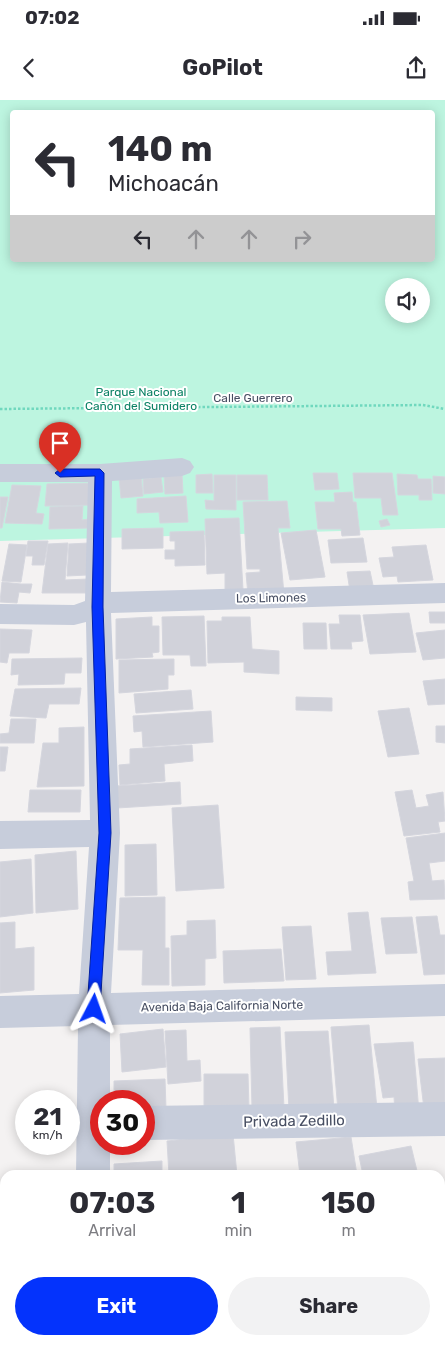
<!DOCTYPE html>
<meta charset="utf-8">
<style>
:root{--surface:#fff;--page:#f2f2f3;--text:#2b2b33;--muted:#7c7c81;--accent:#0433fc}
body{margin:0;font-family:Rubik,sans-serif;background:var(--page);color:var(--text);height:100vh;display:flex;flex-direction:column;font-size:19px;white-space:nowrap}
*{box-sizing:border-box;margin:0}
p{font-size:16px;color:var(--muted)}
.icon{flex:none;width:28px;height:28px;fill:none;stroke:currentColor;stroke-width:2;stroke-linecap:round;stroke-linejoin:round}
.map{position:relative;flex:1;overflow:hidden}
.panel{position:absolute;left:0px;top:1070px;width:445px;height:175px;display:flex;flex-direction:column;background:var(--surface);border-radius:15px 15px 0 0;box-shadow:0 2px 12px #0003}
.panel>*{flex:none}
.banner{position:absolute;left:10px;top:10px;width:425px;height:152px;border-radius:5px;box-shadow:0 2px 12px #0003;background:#fff;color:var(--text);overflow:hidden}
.fabs{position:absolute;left:385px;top:178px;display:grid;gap:10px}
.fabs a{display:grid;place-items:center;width:45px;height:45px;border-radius:50%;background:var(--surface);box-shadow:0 2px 12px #0003;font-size:25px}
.speed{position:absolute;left:15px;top:990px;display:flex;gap:10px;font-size:25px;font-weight:700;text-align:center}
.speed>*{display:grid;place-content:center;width:65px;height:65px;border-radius:50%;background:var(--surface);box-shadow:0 2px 12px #0003;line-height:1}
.speed small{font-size:12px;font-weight:400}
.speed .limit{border:8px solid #d22;background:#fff;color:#111}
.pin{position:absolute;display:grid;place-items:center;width:42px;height:42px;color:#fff;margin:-51px -21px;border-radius:50% 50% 50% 0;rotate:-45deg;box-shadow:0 0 5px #0007}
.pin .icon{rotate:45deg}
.me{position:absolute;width:55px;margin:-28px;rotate:4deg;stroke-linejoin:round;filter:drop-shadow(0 0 4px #0008)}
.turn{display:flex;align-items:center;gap:18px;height:105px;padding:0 15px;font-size:22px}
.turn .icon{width:65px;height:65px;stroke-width:2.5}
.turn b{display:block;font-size:35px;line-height:42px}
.lanes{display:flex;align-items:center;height:48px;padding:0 15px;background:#0003;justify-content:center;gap:25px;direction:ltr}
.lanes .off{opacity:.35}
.eta{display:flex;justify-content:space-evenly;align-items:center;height:85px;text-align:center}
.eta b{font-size:30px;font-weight:700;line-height:35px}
.button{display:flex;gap:10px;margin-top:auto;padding:10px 15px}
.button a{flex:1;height:58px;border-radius:30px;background:var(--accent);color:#fff;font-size:20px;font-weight:700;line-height:58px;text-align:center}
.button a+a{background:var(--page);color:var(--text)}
.status{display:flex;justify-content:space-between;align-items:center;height:35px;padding:0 25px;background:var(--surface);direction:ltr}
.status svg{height:14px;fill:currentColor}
header{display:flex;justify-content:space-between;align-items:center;height:65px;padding:0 15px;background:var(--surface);font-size:22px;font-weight:700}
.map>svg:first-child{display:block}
</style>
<div class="status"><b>07:02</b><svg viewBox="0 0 49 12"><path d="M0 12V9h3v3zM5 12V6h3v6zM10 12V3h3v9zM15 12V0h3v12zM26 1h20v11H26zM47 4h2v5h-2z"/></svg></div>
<header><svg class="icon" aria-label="back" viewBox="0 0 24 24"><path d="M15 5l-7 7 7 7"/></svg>GoPilot<svg class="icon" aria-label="share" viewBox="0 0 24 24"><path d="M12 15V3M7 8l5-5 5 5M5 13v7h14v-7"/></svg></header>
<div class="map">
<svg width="445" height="1245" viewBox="0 0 445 1245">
<rect width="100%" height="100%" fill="#f4f2f2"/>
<path fill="#bdf5e0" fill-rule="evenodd" d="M0,0H445V428L0,441ZM12,12H432V160H12ZM394,186H421V214H394Z"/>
<path fill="#d1d2da" stroke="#d5d6de" d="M313,373H337L339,389L315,390Z
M353,373H392L398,415H383L381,398H355Z
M182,374L183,393L165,394L164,375Z
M212,374L213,393H196V375Z
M397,374L417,375L418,379H431L432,400H419V395H398Z
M141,375L143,396L121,398L119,377Z
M214,375H236V410L206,409L205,400L214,401Z
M237,375H267L268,400H237Z
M433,376L445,377V394L433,393Z
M161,377L163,392L144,394L143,379Z
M93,383L91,405L45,406L47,384Z
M12,385L41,386L36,413L44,414L42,424L5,423Z
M352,392L353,402H356L360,435L342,436L341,429H318L315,402H335L334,393Z
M186,396L188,422L160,423L159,412L137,413V399Z
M0,397H8L2,428H0Z
M287,401L290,428H278L284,494L248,495L246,473L260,472V469H247L243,402Z
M83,406L82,420L89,419V428L49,429L50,407Z
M239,418L243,490L225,491V473L207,474L205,419Z
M387,419L390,425L381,427L379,421Z
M163,428V448L122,449V429Z
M316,430L325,477L290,480L281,433Z
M204,431L205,465L175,466V459H165V450H175V441H170V432Z
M363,438L367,462L331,463L328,440Z
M28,441H48L44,465H32L33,456H26Z
M68,443L65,480L88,479L87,493H42L48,444Z
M89,443L87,475L67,476L69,444Z
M9,444L27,445L21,482L2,481Z
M426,445L433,480L398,482L397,476L383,477L379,458L394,457L392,447Z
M370,471L374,490L350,491L347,472Z
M2,482L21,484H32L30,493L19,492L17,503L0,502Z
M429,512H445V523H430Z
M409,513L416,552L370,554L363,515Z
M339,515H360L363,541L351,542L352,549H331L329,524H340Z
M204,516L206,566H191L190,555H163L162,517Z
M152,517V526H159V552L152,553L153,557L116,559V519Z
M222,517H250L252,549L279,551V574L244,572V562L208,563L207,521H222Z
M303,523H326L327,549H304Z
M0,529L32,530L29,553H9L7,563L0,562Z
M445,530V558L423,560L416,533Z
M82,558L81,573H65L64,584L18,585L19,574L11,575L12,559Z
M174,559V575H168V589L119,593V560Z
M445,579V604L428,605L423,581Z
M81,588L79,604H49L46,618L10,616L15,589Z
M191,590L193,609L136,613L134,594Z
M296,597L332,598V611L296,610Z
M409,608L419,654L388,657L378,611Z
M211,611L213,642L143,647L142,631L134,632L133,616Z
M11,619H36L34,643H0V634L9,633Z
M436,626H445V643L436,642Z
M84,627V686L37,687L43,643H59V628Z
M192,645L193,661L164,664L165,681L120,685L119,665L130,664V649Z
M0,647H8L5,671H0Z
M180,682L181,704L117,708L116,686Z
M30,690H81L80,712H28Z
M412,690L416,708L429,706L426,695L443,692L445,721L438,722L440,732L404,736L395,692Z
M218,705L224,788L176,791L172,708Z
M445,733V761L429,763L432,781L444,780L445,799L410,800L408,782L414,781L406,738Z
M156,744L157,795L125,796V745Z
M76,751L78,809L36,813L35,755Z
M31,759L33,813L0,817V762Z
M165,797V848H169V885H142L143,850H118L120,798Z
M368,812L376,873L328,875L326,852L352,851L348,813Z
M437,816L440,835H445V874L424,875L416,817Z
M412,817L417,853L386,854L381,818Z
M215,820L216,858L205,859V885L172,886L171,836L187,835V821Z
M15,822V849L34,847V890L0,893V823Z
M311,826L316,879L286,880L282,827Z
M281,849L284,881L224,883L223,851Z
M369,925L377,1009L338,1011L331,927Z
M280,927L284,1008H252L250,928Z
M163,929L166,967L122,972L120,934Z
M186,930L187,961L200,960L201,981L168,984L165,931Z
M328,931L334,1009L289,1010L285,932Z
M413,942L419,1012H395L394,997L383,998L374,944Z
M445,958V1008L424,1009L418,959Z
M204,974H248L249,1009L204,1010Z
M165,979L166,1009L144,1010V1001H114V981Z
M233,1034L237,1075H169L167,1041Z
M351,1037L357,1075H300L296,1042Z
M411,1046L418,1075H363L359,1056Z
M162,1061V1075H114V1064Z
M440,1180H445V1240L426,1242V1240H440Z
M171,1240H217V1245H171Z
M229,1240H289V1244L229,1245Z"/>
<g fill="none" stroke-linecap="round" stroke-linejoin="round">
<path stroke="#70d8be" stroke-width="2.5" stroke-dasharray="2.5 2" stroke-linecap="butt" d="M0,309L423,305L445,309"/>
<path fill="#c7cddb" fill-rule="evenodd" d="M182,358L190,361L194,367L190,373L182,376L112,381L111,492L445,483V503L111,513L120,733L111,893L445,884V916L110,925V1001H101V1044H110V1075H76L78,926L0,928V896L79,894L89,747L0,749V721L90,720L86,522L74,525L0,524V504L74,505L85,501L88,382H0V364H100Z
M445,1002V1036L144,1040V1006Z
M70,1240H108V1245H70Z"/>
</g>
<path fill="#0433fc" stroke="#0321a4" d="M60,369H100L104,373L103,507L111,733L100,909L98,914L94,916L89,914L87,909L99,733L92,507L95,376L60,377L55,373Z"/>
<g text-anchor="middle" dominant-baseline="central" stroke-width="4" stroke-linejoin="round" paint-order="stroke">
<g font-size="12" fill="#0c8265" stroke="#fff">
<text x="141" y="292">Parque Nacional<tspan x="141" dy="14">Cañón del Sumidero</tspan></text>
</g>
<g font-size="12" fill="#474e62" stroke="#fff">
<text x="253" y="298">Calle Guerrero</text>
<text transform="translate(271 498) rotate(-1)">Los Limones</text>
<text transform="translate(222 906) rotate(-1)">Avenida Baja California Norte</text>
</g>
<g font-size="15" fill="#474e62" stroke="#fff">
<text transform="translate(294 1021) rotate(-1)">Privada Zedillo</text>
</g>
</g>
</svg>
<div class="fabs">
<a><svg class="icon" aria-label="sound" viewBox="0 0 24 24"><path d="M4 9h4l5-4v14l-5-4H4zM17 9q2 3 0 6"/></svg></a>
</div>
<div class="speed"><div>21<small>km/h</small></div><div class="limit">30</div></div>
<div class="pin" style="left:60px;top:373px;background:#d93025"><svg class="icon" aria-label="arrive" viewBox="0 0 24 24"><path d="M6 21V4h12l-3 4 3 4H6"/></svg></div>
<svg class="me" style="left:94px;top:909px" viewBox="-20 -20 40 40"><path d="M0-17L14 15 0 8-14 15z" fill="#0433fc" stroke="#fff" stroke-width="4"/></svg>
<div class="banner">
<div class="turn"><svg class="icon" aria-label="left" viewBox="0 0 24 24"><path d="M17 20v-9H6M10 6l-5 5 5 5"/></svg><div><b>140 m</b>Michoacán</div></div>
<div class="lanes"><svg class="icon" aria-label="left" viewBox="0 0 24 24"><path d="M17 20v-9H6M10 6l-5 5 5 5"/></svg><svg class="icon off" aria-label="ahead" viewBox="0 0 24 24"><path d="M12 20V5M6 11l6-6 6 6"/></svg><svg class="icon off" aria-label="ahead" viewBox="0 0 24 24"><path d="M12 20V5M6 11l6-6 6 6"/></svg><svg class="icon off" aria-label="right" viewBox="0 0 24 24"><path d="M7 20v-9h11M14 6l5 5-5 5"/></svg></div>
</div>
<section class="panel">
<div class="eta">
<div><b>07:03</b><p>Arrival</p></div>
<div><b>1</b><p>min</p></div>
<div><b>150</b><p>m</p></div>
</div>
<div class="button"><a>Exit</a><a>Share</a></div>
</section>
</div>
